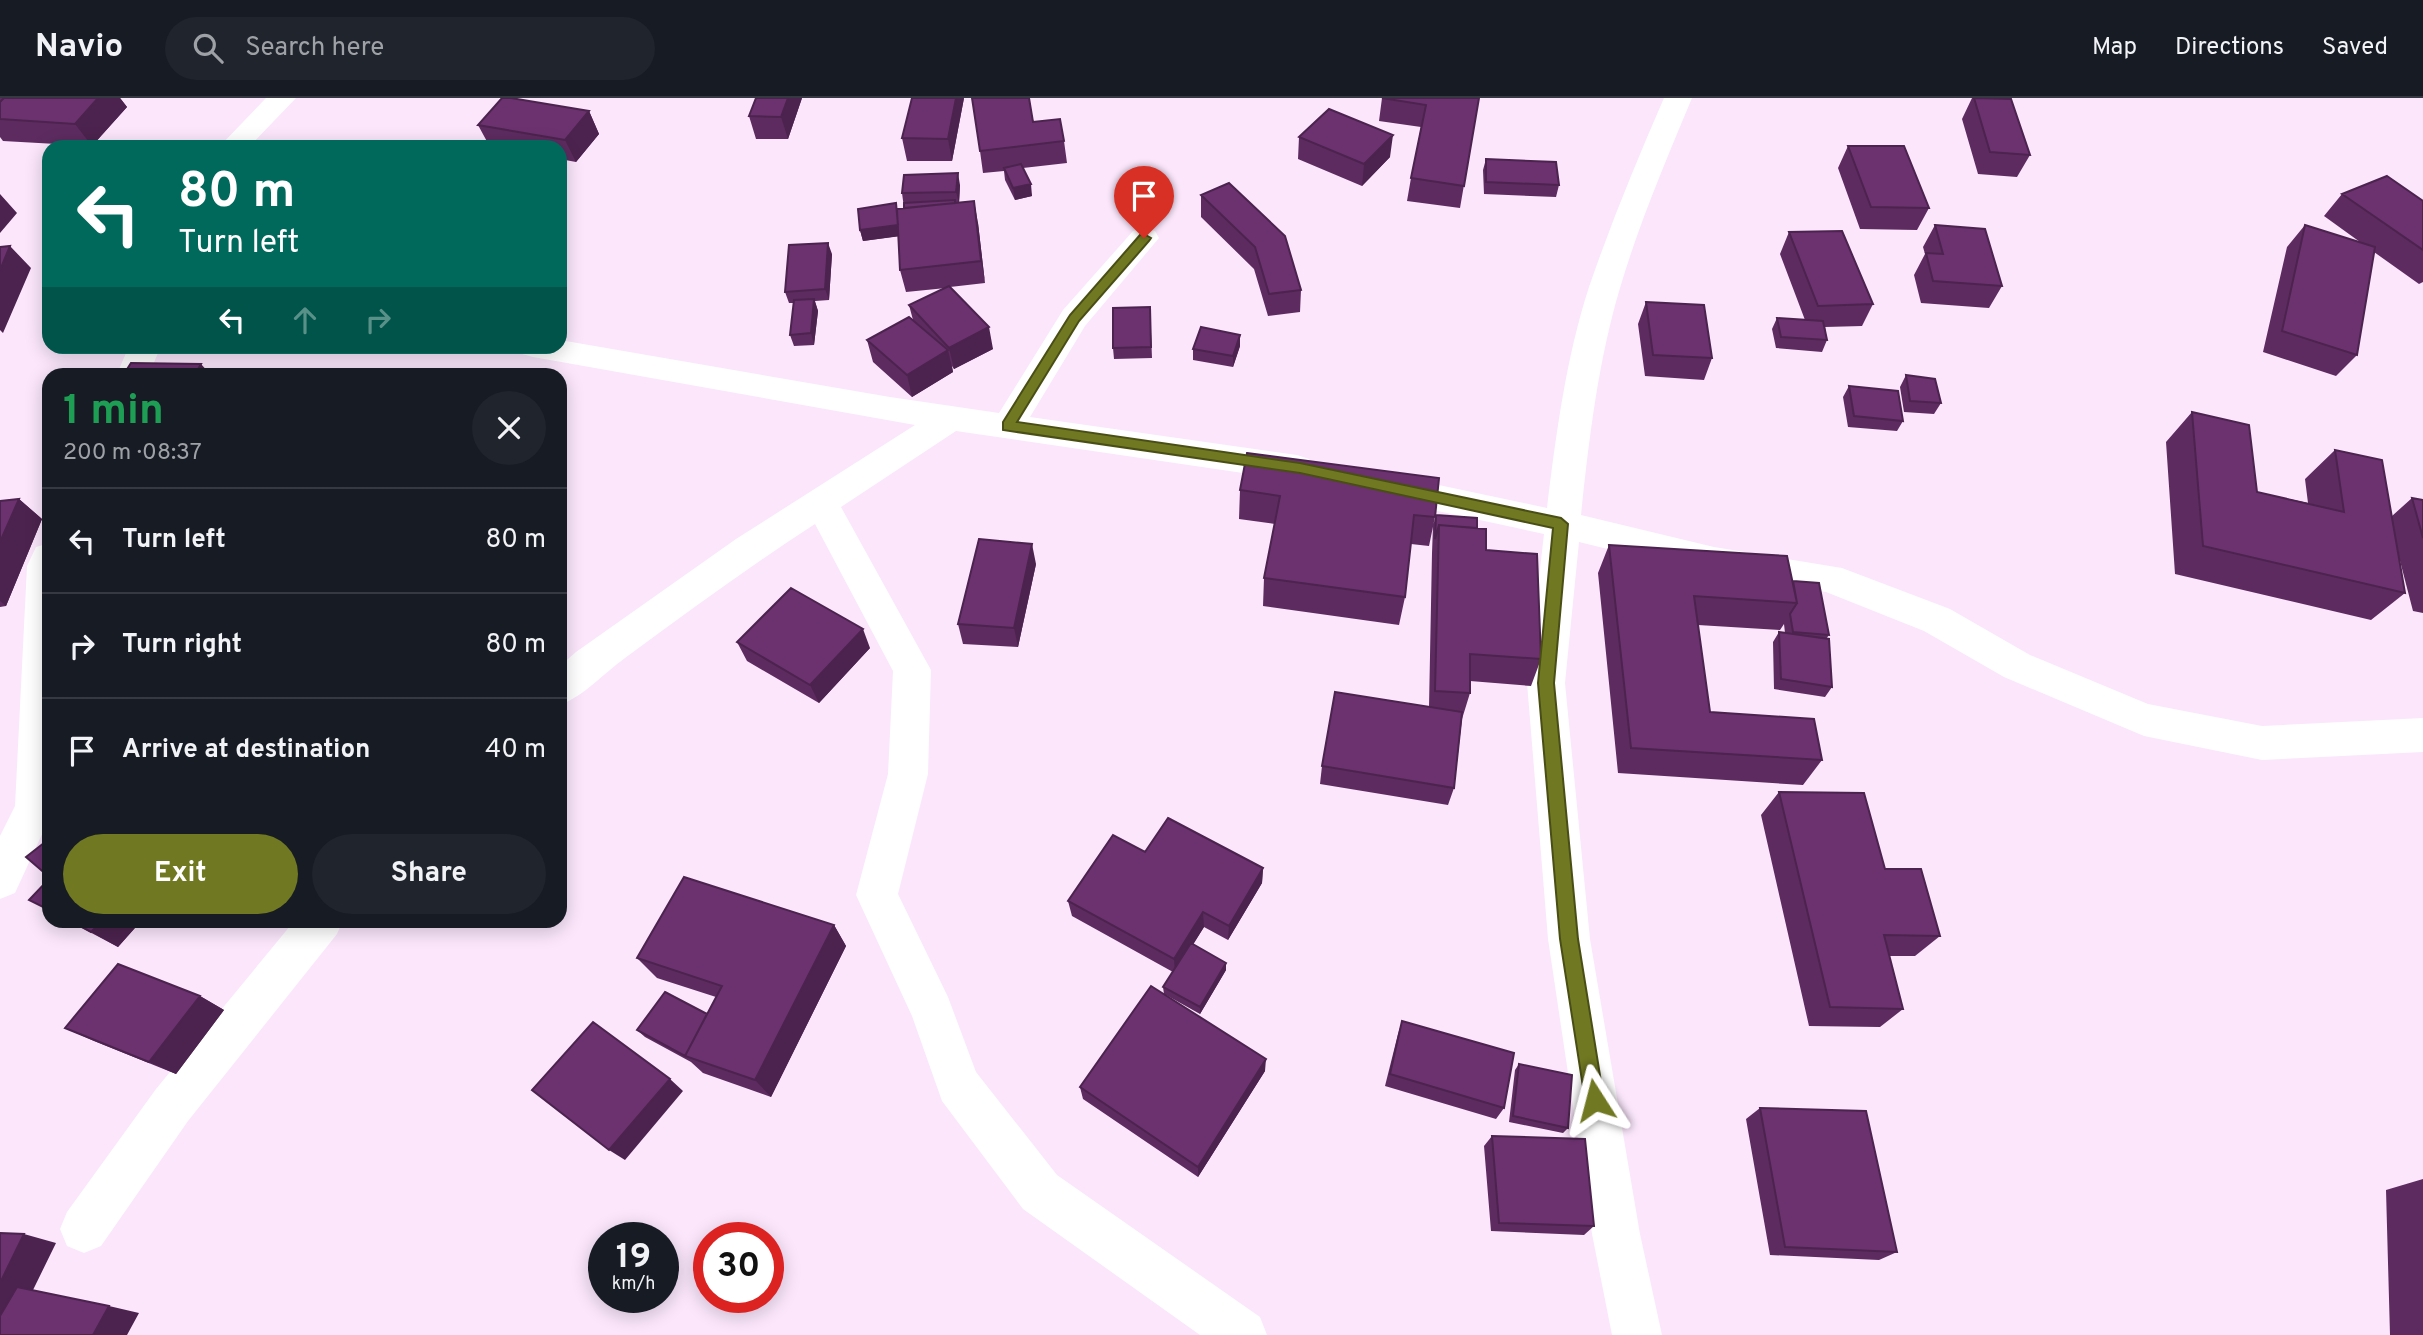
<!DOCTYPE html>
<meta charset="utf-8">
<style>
:root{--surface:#171b24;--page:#20242c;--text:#f1f3f6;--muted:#9ea1a6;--line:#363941;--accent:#707821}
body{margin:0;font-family:Overpass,sans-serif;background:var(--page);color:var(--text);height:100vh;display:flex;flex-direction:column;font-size:26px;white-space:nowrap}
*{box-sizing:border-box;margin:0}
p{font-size:23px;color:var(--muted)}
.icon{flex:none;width:38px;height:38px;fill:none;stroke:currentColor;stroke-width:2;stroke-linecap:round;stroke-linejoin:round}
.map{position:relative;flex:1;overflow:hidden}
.side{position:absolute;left:42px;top:270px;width:525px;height:560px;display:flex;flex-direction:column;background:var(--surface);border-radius:21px;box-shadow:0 4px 18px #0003}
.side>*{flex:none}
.banner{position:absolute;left:42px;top:42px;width:525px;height:214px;border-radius:21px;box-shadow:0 4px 18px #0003;background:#00695c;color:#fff;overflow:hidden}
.speed{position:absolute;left:588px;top:1124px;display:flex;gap:14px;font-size:35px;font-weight:700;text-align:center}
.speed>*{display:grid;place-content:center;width:91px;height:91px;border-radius:50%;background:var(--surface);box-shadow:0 4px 18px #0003;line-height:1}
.speed small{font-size:18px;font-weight:400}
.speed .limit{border:10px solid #d22;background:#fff;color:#111}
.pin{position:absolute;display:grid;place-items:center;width:60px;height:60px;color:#fff;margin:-72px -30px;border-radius:50% 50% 50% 0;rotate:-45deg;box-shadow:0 0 7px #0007}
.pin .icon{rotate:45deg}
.me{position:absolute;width:77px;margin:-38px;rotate:351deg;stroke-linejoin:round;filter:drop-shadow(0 0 5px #0008)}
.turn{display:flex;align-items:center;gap:24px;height:147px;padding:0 21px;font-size:32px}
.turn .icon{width:91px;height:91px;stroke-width:2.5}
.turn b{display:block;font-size:49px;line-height:60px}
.lanes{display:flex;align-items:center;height:66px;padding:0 21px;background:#0003;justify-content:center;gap:35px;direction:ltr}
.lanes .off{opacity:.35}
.round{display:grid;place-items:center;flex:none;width:74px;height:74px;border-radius:37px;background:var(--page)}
.head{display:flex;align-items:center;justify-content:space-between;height:119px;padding:0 21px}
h1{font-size:42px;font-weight:700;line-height:52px;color:#1e9e55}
.action{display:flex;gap:14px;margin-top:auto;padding:14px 21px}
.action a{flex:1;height:80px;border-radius:42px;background:var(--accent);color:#fff;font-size:28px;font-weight:700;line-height:80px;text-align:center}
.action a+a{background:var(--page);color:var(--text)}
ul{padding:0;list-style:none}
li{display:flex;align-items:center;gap:21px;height:105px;padding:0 21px;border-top:2px solid var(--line)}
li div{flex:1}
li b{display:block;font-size:26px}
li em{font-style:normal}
header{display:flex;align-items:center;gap:42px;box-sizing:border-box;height:98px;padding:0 35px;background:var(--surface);border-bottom:2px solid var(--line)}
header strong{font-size:33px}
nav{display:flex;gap:38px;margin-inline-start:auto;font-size:24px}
.search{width:490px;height:63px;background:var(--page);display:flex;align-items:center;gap:18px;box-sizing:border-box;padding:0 24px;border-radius:38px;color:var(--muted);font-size:26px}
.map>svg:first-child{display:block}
</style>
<header>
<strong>Navio</strong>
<div class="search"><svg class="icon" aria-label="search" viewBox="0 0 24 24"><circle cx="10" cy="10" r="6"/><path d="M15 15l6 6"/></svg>Search here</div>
<nav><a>Map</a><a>Directions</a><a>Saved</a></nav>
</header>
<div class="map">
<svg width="2423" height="1237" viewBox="0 0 2423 1237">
<rect width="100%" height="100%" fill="#fbe6fc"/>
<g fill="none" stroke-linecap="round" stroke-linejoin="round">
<path fill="#fff" fill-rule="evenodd" d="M266,0H296L249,49H219Z
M1664,0H1692C1666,62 1639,126 1620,190C1598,264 1589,341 1581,417L1714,449L1842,470L1950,511L2030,557L2148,606L2262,628L2423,620V654L2262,662L2144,638L2004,579L1924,533L1826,494L1714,477L1579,444L1565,585L1590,841L1640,1136L1662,1237H1612L1592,1136L1548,841L1527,585L1544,436L1387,402L1375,398L1370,389L1375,380L1387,376L1547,410C1556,336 1566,260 1589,189C1611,125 1637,62 1664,0Z
M1144,130L1155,133L1159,140L1085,228L1030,319L1297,357L1309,361L1314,370L1309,379L1297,383L956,333L841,409L931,572L928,676L898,796L948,899L976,974L1057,1077L1260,1219L1267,1237H1200L1023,1111L942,1003L912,918L856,797L888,676L893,573L815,426C750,468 688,514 625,560C604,575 584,598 560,607V568L576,554L736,441L915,327L533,259L522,256L517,248H560V242L890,299L999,315L1063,212L1133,133Z
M129,248H161L149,276H117Z
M49,445V721L15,795L0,801V738L15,708L27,468L36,449Z
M295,822H343L337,836L188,1023L101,1148L84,1155L67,1148L60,1131L67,1114L156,991Z"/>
</g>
<path fill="#5d2b60" d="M0,0H120L127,9L92,48L3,43L0,39Z
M802,0L788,41H756L749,18Z
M964,0L952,63H907L902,40Z
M1382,0H1479L1460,110L1407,103L1411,80L1421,29L1379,23Z
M1972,0H1992L2030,57L2017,79L1978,76L1962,21Z
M589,13L599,36L576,64L560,61V49H490L478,27Z
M1033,24L1064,43L1067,65L1023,70L1032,98L1015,102L1005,82L1004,73L983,75L980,53Z
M1299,39L1390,59L1362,88L1298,61Z
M1848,48L1929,110L1917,132L1860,131L1838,70Z
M1486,61L1559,87L1556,99L1484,96L1483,72Z
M960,87L959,105L978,125L985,185L950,189L993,251L954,271L952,268L953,274L912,299L873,264L867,242L913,222L909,207L946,190L906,194L900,172L899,138L863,143L860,132L904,110L902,95Z
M2342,96L2423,103V184L2419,186L2374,154L2357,257L2336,278L2263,254L2287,149L2305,127L2360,144L2324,118Z
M1201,97L1301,192L1300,214L1268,218L1254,171L1201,119Z
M1935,127L2002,188L1989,210L1921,205L1914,177L1925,156L1923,149Z
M1789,134L1873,206L1862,228L1825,229L1827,242L1822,254L1776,250L1772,231L1777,220L1805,222L1780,156Z
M832,156L829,202L815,203L818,213L814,247L794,248L790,237L794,205H789L785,194Z
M1646,204L1712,260L1704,282L1645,278L1638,226Z
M1150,209L1152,260L1114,261L1113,250Z
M1240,248L1233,269L1193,262V251Z
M1906,277L1941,305L1934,316L1904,314L1900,289Z
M1849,288L1903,323L1897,333L1848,329L1843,299Z
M2192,314L2257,394L2308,405L2305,381L2335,352L2392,418L2412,400L2423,402V515L2413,513L2399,459L2405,495L2371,522L2175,476L2166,344Z
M1240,392L1435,419L1429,448L1411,446L1405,499L1399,527L1263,508L1264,480L1275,426L1239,421Z
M19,401L42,421L6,508L0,509V403Z
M1436,417L1477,430L1486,452L1541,561L1531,588L1470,583V595L1462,621L1454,690L1448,707L1320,686L1322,668L1429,609L1432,455L1433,428Z
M1609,447L1793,483L1829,537L1826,541L1832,589L1825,599L1774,591L1773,544L1779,534L1785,535L1784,526L1780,532L1698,527L1710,614L1822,662L1803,687L1618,675L1598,475Z
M1036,466L1018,549L963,546L958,526Z
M737,544L870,550L819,605L747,563Z
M1779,694L1885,771L1940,838L1915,858H1889L1903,911L1880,929L1809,928L1761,717Z
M1145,754L1263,770L1262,785L1228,842L1204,829L1193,846L1226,872L1200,916L1166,897L1265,973L1198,1079L1083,1001L1080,989L1164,896L1163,889L1173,874L1072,818L1068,803Z
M67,822H142L118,849Z
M834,827L846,848L771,999L703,975L691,964L645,939L637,932L707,916L716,899L657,880L637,860Z
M200,898L224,912L176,976L94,943L65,930Z
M1402,923L1504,1010L1496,1021L1385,988L1398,936Z
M1519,966L1568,1030L1563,1035L1509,1024L1515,972Z
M1760,1010L1897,1154L1879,1162L1770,1157L1746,1021Z
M1492,1038L1594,1128L1584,1137L1491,1133L1484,1048Z
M2423,1081V1237H2390L2386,1092Z"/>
<path fill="#4c234e" d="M98,0H120L127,9L92,48L75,26Z
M788,0H802L788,41L781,19Z
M956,0H964L952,63L948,41Z
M589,13L599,36L576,64L565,42Z
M1393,37L1390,59L1362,88L1364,66Z
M958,75L960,87L959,105L956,94Z
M1031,86L1032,98L1015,102L1013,90Z
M0,96L17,115L0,135Z
M974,103L978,125L985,185L981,163Z
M896,105L901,138L863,143L860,132Z
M828,145L832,156L829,202L825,191Z
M10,148L31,170L3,235L0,232V172Z
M814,201L818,213L814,247L811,235Z
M989,229L993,251L954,271L949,250Z
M1240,237V248L1233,269V258Z
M948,252L953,274L912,299L907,277Z
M201,266L210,276H195Z
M19,401L42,421L6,508L0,503V444Z
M1032,446L1036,466L1018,549L1014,530Z
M863,531L870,550L819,605L810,587Z
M1263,770L1262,785L1228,842L1229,828Z
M1203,814L1204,829L1175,876L1174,861Z
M103,822H142L118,849L91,834Z
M834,827L846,848L771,999L755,982Z
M1226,865V872L1200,916V909Z
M200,898L224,912L176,976L149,964Z
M1266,961L1265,973L1198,1079V1069Z
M670,981L683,993L625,1062L609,1052Z
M24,1136L56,1145L11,1237H0V1185Z
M109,1208L139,1215L127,1237H93Z"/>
<path fill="#6c3270" stroke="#4c234e" stroke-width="2" d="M4,0H98L75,26L0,21V4Z
M502,0H511L589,13L565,42L478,27Z
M756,0H788L781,19L749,18Z
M912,0H956L948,41L902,40Z
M972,0H1029L1033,24L1060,21L1064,43L980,53Z
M1382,0H1479L1464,88L1411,80L1426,7Z
M1974,0L2011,1L2030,57L1990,54Z
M1329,11L1393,37L1364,66L1299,39Z
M1848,48H1904L1929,110L1871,109Z
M1486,61L1556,64L1559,87L1486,84Z
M1021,66L1031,86L1013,90L1004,70Z
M958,75L956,94L902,95L904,77Z
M2387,78L2423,103V152L2342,96Z
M1229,85L1285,138L1301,192L1269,196L1255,149L1201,97Z
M955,102V105L904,110V105Z
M974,103L981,163L900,172L897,111Z
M896,105L898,127L860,132L858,111Z
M1935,127L1985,131L2002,188L1933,183L1926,155L1943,156Z
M2305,127L2375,149L2357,257L2282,233Z
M1842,133L1873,206L1818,208L1789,134Z
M828,145L825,191L785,194L789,147Z
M10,148L0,172V149Z
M949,188L989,229L949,250L909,207Z
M814,201L811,235L790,237L794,202Z
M1646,204L1704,207L1712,260L1653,257Z
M1150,209L1151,249L1113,250V210Z
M909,219L948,252L907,277L867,242Z
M1777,220L1823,223L1827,242L1781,239Z
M1201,229L1240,237L1233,258L1193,251Z
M131,265L201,266L195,276H124Z
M1906,277L1935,281L1941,305L1910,303Z
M1849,288L1898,293L1903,323L1854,318Z
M2192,314L2249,327L2257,394L2344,414L2335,352L2382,362L2405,495L2203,448Z
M1247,355L1439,380L1435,419L1414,417L1405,499L1264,480L1280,398L1240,392Z
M2412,400L2423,402V440Z
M19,401L0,444V403Z
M1436,417L1477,420V430L1439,427L1435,441Z
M1439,427L1486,431V452L1537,456L1541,561L1470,556V595L1435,593Z
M979,441L1032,446L1014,530L958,526Z
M1609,447L1787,458L1797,505L1694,498L1710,614L1814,621L1822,662L1631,650Z
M1793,483L1819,485L1829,537L1793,534L1790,516L1797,505Z
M791,490L863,531L810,587L737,544Z
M1779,534L1829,541L1832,589L1781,581Z
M1335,594L1462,614L1454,690L1322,668Z
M1779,694L1864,695L1885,771H1921L1940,838L1884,837L1903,911L1830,909Z
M1168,720L1263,770L1229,828L1203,814L1174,861L1068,803L1113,737L1145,754Z
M49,741V777L48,778L26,759Z
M684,779L834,827L755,982L685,958L722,888L637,860Z
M49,781V812L29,802Z
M69,822H103L91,834Z
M1191,845L1226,865L1200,909L1163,889Z
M118,866L200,898L149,964L65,930Z
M1151,888L1266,961L1198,1069L1080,989Z
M665,894L707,916L685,958L637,932Z
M1402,923L1514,955L1504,1010L1390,976Z
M593,924L670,981L609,1052L532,992Z
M1519,966L1572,977L1568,1030L1513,1018Z
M1760,1010L1866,1013L1897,1154L1785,1149Z
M1492,1038L1585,1041L1594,1128L1499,1125Z
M0,1135L24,1136L0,1185Z
M17,1189L109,1208L93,1237H0V1218Z"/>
<path fill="#707821" stroke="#494e15" stroke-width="2" d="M1144,136L1151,140L1149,143L1079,223L1017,324L1300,365L1561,420L1568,426L1554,585L1578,841L1604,1002L1601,1009L1595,1011L1588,1009L1585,1002L1560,841L1538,585L1553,430L1300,375L1003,332V324L1070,217L1140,137Z"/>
</svg>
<div class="speed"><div>19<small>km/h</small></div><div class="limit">30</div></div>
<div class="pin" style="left:1144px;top:140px;background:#d93025"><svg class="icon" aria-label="arrive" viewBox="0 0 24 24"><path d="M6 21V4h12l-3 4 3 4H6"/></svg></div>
<svg class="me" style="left:1595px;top:1002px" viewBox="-20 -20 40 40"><path d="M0-17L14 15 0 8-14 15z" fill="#707821" stroke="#fff" stroke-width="4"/></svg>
<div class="banner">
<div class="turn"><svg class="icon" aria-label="left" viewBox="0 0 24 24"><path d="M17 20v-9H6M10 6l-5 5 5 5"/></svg><div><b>80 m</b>Turn left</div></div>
<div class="lanes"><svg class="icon" aria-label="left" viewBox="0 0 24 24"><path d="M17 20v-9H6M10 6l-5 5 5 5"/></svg><svg class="icon off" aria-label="ahead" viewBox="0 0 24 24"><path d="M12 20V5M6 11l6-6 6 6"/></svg><svg class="icon off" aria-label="right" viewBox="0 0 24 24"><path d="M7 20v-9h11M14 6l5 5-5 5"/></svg></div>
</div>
<section class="side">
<div class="head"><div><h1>1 min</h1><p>200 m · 08:37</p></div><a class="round"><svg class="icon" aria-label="close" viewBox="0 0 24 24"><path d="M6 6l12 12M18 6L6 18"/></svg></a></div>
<ul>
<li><svg class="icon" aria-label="left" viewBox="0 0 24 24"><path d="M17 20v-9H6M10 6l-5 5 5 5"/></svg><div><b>Turn left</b></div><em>80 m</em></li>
<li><svg class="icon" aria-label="right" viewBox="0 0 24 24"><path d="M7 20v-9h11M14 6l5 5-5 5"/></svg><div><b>Turn right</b></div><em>80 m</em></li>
<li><svg class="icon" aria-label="arrive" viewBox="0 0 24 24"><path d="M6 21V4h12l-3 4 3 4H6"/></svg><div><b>Arrive at destination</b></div><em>40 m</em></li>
</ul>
<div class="action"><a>Exit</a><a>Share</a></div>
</section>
</div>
